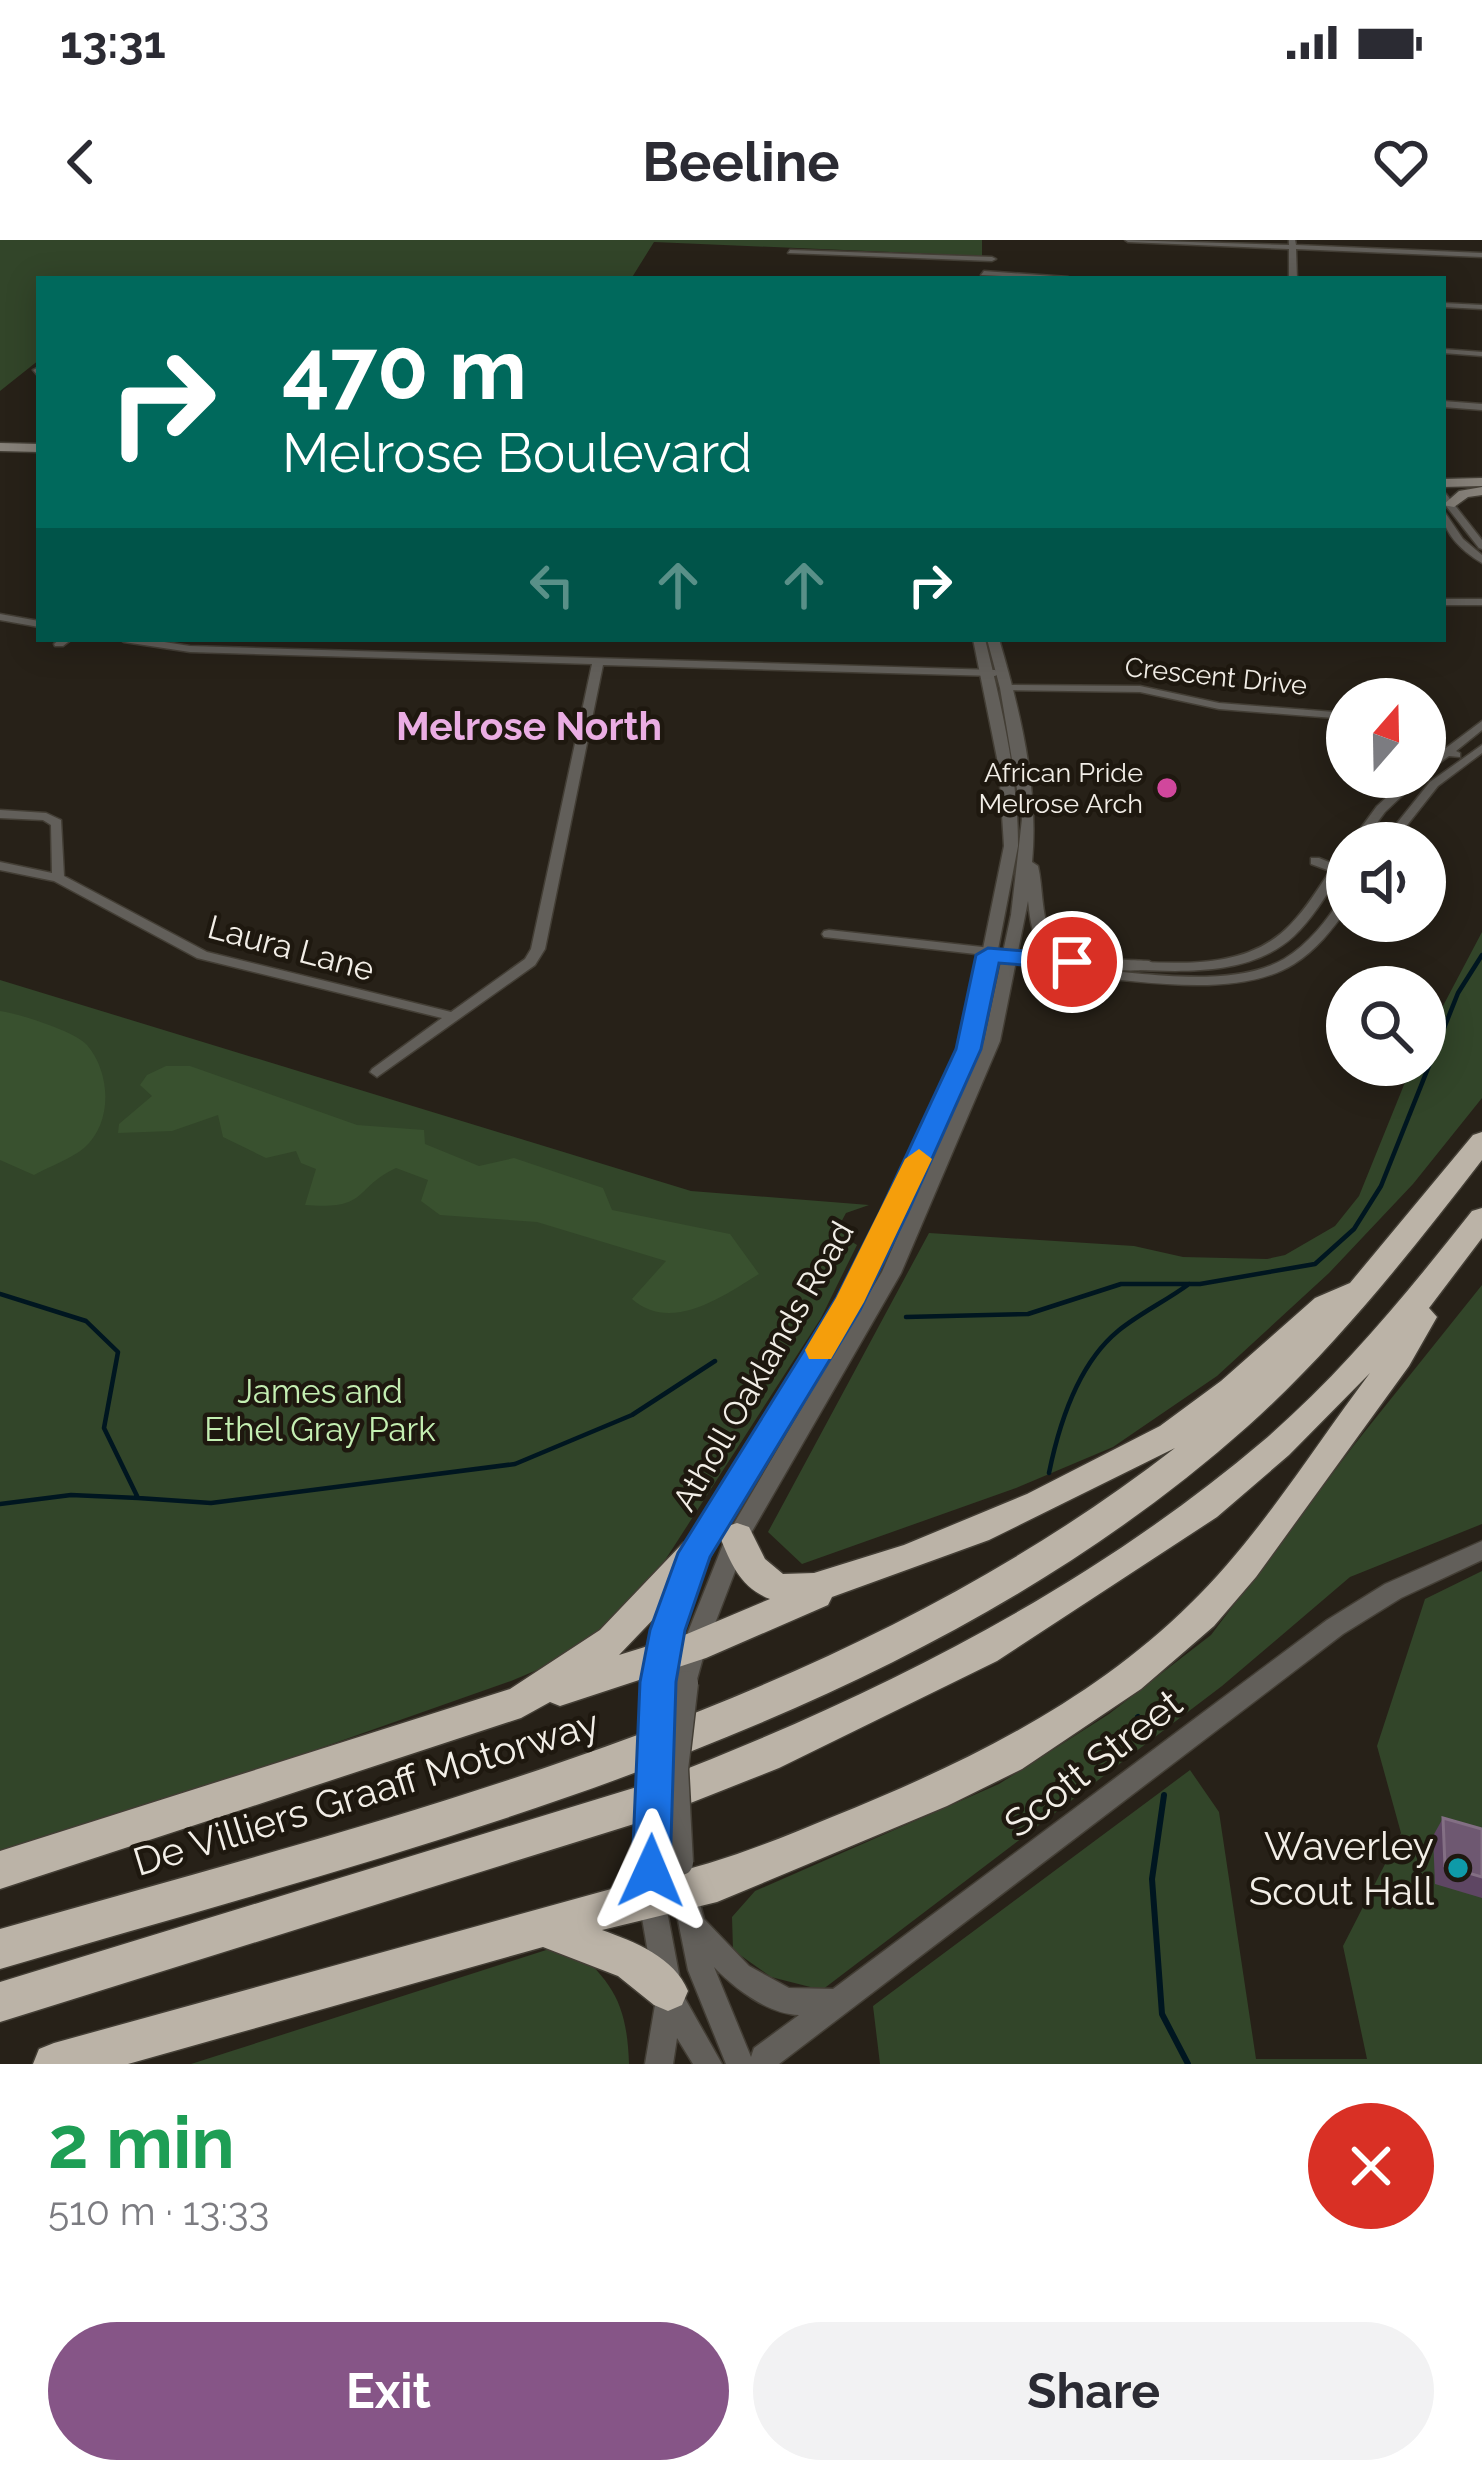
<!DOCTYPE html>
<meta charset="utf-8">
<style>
:root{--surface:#fff;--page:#f2f2f3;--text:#2b2b33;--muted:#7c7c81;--accent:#865587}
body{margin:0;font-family:Raleway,sans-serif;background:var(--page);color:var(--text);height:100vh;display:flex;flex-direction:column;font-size:45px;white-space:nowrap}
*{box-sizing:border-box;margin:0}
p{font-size:39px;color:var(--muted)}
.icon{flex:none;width:66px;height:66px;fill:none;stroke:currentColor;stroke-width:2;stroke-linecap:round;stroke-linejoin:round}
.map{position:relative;height:1824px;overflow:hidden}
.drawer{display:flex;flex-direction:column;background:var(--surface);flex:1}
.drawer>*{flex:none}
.guide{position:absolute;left:36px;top:36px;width:1410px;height:366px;border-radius:0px;box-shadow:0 6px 30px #0003;background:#00695c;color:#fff;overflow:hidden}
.needle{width:78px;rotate:20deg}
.tools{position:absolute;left:1326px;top:438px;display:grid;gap:24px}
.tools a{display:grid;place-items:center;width:120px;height:120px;border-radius:50%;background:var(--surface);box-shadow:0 6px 30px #0003;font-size:60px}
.pin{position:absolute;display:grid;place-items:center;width:102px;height:102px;color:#fff;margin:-51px;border:6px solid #fff;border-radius:50%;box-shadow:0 3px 12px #0007}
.me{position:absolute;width:132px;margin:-66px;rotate:1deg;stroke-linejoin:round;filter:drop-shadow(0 0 9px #0008)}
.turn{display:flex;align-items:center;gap:42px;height:252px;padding:0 48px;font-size:54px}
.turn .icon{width:156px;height:156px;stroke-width:2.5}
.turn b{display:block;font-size:84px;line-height:102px}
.lanes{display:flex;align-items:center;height:114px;padding:0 48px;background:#0003;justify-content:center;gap:60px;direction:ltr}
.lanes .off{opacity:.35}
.round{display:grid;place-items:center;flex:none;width:126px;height:126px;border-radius:63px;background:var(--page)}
.headline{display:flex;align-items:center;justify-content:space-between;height:204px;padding:0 48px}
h1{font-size:72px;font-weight:700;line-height:90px;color:#1e9e55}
.button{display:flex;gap:24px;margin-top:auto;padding:24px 48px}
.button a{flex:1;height:138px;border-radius:72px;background:var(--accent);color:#fff;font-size:48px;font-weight:700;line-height:138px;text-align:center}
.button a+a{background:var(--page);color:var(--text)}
.status{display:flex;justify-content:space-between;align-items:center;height:84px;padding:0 60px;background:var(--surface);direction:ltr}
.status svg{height:33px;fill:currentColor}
header{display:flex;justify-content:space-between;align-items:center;height:156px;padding:0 48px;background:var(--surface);font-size:54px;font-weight:700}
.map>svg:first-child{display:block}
</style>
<div class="status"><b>13:31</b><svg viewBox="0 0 49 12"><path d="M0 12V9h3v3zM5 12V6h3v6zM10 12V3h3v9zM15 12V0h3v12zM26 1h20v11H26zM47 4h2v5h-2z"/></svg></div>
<header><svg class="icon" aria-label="back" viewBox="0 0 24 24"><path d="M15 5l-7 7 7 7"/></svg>Beeline<svg class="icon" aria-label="heart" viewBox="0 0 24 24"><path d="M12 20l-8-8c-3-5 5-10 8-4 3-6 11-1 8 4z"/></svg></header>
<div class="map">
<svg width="1482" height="1824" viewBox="0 0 1482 1824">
<rect width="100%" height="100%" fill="#272118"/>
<path fill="#324529" d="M0,0H982V16L654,2L631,39H39V120L0,151Z
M1482,692V858L1413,944L1329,1033L1217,1136L1113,1207L1016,1248L802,1324L768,1292L929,993L1134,1006L1183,1017L1267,1019L1285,1015L1335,986L1359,956L1412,825H1425V800Z
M0,740L691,951L869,965L846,973L839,986L846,998L857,1005L821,1078L651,1342L616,1379L556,1422L511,1441L241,1536L0,1611Z
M1482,1045V1284L1350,1337L1222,1446L822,1750L771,1737L733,1710L732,1677L755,1651L999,1544L1109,1474L1211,1395L1354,1205Z
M1482,1331V1824H880L873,1766L1190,1530L1219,1572L1256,1819H1367L1343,1706L1401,1593L1377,1506L1425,1359Z
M568,1703C613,1742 627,1763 629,1824H191Z"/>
<path fill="#39512f" d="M0,771C20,774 74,791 87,805C111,833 113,883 84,908C71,919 50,926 34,935L0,920Z
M166,826H190L357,885L424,890L425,904L479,926L514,918L603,948L612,970L730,994L759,1034C722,1057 671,1093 632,1059L666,1021L537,982L440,975L421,961L428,940L396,928C352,949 370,970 305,965L316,929L301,923L296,911L266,918L223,897L218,875L172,891L118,893L119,884L152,856L140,845L147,835Z"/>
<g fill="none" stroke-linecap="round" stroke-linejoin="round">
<path stroke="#001620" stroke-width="4.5" d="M0,1054L86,1081L118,1112L104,1188L138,1258L211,1263L515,1224L632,1175L715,1121
M906,1077L1028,1074L1121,1044H1200L1315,1024L1354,989L1381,946L1458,753L1482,715
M1049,1233C1059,1184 1078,1124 1118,1091C1140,1073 1166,1061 1189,1044
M0,1264L71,1255L138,1258"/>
<path stroke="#001620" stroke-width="6" d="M1138,1477L1150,1496
M1164,1555L1152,1639L1162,1774L1188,1824"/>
<g stroke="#433e35" stroke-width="3">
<path id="minor" d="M1125,0L1289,5V0H1295L1296,5L1482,13V17L1296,9L1297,39H1289V9L1128,2Z
M790,10L992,17L996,19L992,21L788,13Z
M984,31L1068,37L1072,39L981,35Z
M1443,63L1482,65V69L1443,67Z
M1443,109L1482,112V116L1443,113Z
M37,128H39V137L33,130Z
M1443,161L1482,164V170L1443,167Z
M1443,253L1446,254L1482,300V309L1479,308L1443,262Z
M1443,273L1446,274L1463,299L1482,315V323C1465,313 1443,295 1443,273Z
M1443,359H1482V365H1443Z
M0,374L39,381V387L0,380Z
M60,399H72L63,406H55L54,404Z
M119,399H145L190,406L995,430L1000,433L995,436L603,425L545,709L535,725L377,837L370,832L372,829L442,778L197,718L54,641L0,630V622L52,633L51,585L43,580L0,578V570L46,573L61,580L64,636L207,712L451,772L525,719L531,709L592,424L190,412L124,402Z
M1007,445L1140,446L1219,463L1347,473V479L1219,469L1140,452L1003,450L1002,448Z
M1482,481V490L1456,511L1460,513V517L1449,516L1425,533V524L1439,513L1425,508V501L1446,508Z
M1482,505V513L1438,546L1393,603H1381L1430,542Z
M1409,537H1422L1385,572L1362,603H1350L1377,566Z
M1347,612V624L1344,628L1347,630V638L1339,635C1326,656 1312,679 1294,696C1253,734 1191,732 1139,730L1132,726L1139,722C1192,724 1251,726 1290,685C1306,669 1317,650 1330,631L1311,624V618H1319L1334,624L1343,613Z
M1347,656V669C1332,690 1316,710 1294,724C1238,759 1143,741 1079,736L1072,732L1079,728C1138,732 1231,750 1284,719C1309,704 1327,680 1342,657Z
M829,690L1091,719L1098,723L1091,727L824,697L822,694L824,691Z"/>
</g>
<g stroke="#433e35" stroke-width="3">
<path id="tertiary" d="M973,399H985C1002,468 1018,535 1018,606L982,792L969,833L859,1062L704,1318L692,1344L674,1420L670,1427L662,1430L654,1427L650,1420L670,1344L684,1313L840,1060L951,833L966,792L1004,606L999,528Z
M987,399H999C1020,470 1039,548 1032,622L1038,626C1043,647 1041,673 1050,693C1062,722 1123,719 1149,721L1157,726C1138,737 1060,726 1043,708C1031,696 1030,676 1028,661L1000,801L901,1033L747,1300L706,1407L694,1450L686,1454L678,1450L674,1443L682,1407L726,1297L882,1032L984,801L1011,675L1022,579L1000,448Z
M1482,1301V1320L1401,1358L1343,1394L779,1824H726L688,1730L671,1646L675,1637L684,1633L693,1637L704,1679L749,1726L789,1748L833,1749L1327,1380L1385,1344ZM714,1727C735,1749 768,1774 799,1775L754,1808L751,1817Z
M651,1642L660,1646L664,1655L683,1755L722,1824H693L677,1798L673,1824H645L656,1759L638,1655L642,1646Z"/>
</g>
<g stroke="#433e35" stroke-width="3">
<path id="secondary" d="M0,203L39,204V212L0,211Z
M1482,238V246L1443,247V239Z
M1482,247V255L1468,257L1454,267L1443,265L1459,251Z"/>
</g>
<g stroke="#433e35" stroke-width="3">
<path id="motorway" d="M1482,892V920C1410,1013 1336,1107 1248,1186C904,1492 431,1602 0,1729V1689C409,1572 833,1473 1175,1208L989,1300L832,1357L828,1365L706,1418L560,1466L550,1462L521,1478L0,1649V1611L510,1449L600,1390L683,1303L695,1299L707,1303L712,1313L707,1323L619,1415L687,1394L770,1359C741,1348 731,1324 720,1297L725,1287L737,1283L749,1287L765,1319L783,1334L814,1333L904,1305L1027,1254L1160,1186L1221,1141L1315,1058L1350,1043L1473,895Z
M1482,968V998L1429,1068L1437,1077L1409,1126L1256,1337L1214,1386L1141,1449L1022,1529L947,1566L717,1662L602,1690C635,1702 674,1717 688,1751L682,1765L668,1771L654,1765L618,1736L543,1707L128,1824H33L39,1809L54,1803L651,1638C715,1625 772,1602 832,1577C961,1525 1090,1463 1190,1364C1259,1297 1312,1210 1370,1133L1289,1215L1217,1277L997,1421L779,1528L650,1579L0,1782V1742L650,1543C868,1460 1084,1353 1263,1201C1342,1133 1408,1052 1472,971Z"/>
</g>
<use href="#minor" fill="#625f5a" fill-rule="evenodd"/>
<use href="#tertiary" fill="#625f5a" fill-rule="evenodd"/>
<use href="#secondary" fill="#868179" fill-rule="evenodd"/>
<use href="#motorway" fill="#bbb3a7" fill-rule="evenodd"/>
<g stroke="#433e35" stroke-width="27" stroke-linecap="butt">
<path id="tertiary-bridge" d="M681,1623L676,1529L686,1443
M651,1631L658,1442"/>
</g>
<use href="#tertiary-bridge" stroke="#625f5a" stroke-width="24"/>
</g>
<path fill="#5e4663" d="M1443,1578L1482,1589V1658L1435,1644L1433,1596Z"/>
<path fill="#6e5871" stroke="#836f84" stroke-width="3" d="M1443,1578L1482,1589V1637L1445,1626Z"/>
<path fill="#1a73e8" stroke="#114b97" stroke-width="3" d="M988,708L1072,715L1084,722L1072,729L999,723L981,809L908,972L860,1070L710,1317L685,1390L676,1442L670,1631L665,1644L651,1650L637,1644L632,1631L640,1442L650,1390L678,1313L837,1057L880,972L956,809L976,715Z"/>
<path fill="#f59e0b" d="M919,909L932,919L864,1062L831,1119H809L805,1110L836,1058L905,919Z"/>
<circle fill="#d1479c" stroke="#1e180f" stroke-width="4.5" cx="1167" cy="548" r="12"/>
<circle fill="#0f9aa8" stroke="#1e180f" stroke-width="4.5" cx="1458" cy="1628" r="12"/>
<g text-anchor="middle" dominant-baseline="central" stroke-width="9" stroke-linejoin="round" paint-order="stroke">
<g font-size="27" fill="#f2eee7" stroke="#1e180f">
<text transform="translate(1216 436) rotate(6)">Crescent Drive</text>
</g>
<g font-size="27" fill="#f2eee7" stroke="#1e180f" text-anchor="end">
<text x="1143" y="532">African Pride<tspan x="1143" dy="31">Melrose Arch</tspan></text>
</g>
<g font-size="33" fill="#f2eee7" stroke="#1e180f">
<text transform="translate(291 708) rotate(15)">Laura Lane</text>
<text transform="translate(763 1126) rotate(-60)">Atholl Oaklands Road</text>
</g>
<g font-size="33" fill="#c4efb2" stroke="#1e180f">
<text x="320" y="1151">James and<tspan x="320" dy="38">Ethel Gray Park</tspan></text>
</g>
<g font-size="39" font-weight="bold" fill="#eaade3" stroke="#1e180f">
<text x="529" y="486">Melrose North</text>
</g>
<g font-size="39" fill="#f2eee7" stroke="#1e180f">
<text transform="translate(1093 1523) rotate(-38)">Scott Street</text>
<text transform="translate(366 1552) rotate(-17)">De Villiers Graaff Motorway</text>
</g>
<g font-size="39" fill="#f2eee7" stroke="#1e180f" text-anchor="end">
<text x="1434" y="1606">Waverley<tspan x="1434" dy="45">Scout Hall</tspan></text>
</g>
</g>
</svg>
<div class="tools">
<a><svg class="needle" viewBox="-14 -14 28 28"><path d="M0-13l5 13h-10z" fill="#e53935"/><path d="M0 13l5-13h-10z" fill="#7c7c81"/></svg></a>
<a><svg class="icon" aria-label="sound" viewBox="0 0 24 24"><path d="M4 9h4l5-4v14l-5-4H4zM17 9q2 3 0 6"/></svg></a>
<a><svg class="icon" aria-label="search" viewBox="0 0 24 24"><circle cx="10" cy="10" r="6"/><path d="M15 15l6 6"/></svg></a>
</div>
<div class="pin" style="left:1072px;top:722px;background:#d93025"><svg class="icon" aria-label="arrive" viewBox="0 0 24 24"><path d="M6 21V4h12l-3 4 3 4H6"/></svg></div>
<svg class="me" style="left:651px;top:1631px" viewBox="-20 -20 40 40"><path d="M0-17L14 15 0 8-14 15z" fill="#1a73e8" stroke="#fff" stroke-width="4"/></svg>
<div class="guide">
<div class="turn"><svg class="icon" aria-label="right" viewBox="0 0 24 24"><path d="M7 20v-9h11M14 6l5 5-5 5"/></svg><div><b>470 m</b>Melrose Boulevard</div></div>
<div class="lanes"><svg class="icon off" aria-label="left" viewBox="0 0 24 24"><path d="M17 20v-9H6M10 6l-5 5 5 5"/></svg><svg class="icon off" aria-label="ahead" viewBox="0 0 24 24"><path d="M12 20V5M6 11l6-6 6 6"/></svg><svg class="icon off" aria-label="ahead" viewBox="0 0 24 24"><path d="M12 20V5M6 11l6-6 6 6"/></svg><svg class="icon" aria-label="right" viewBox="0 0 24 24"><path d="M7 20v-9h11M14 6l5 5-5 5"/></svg></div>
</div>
</div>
<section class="drawer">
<div class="headline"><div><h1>2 min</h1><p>510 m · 13:33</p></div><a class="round" style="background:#d93025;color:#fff"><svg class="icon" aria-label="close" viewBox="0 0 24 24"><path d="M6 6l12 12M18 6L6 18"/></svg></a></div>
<div class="button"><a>Exit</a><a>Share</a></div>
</section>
